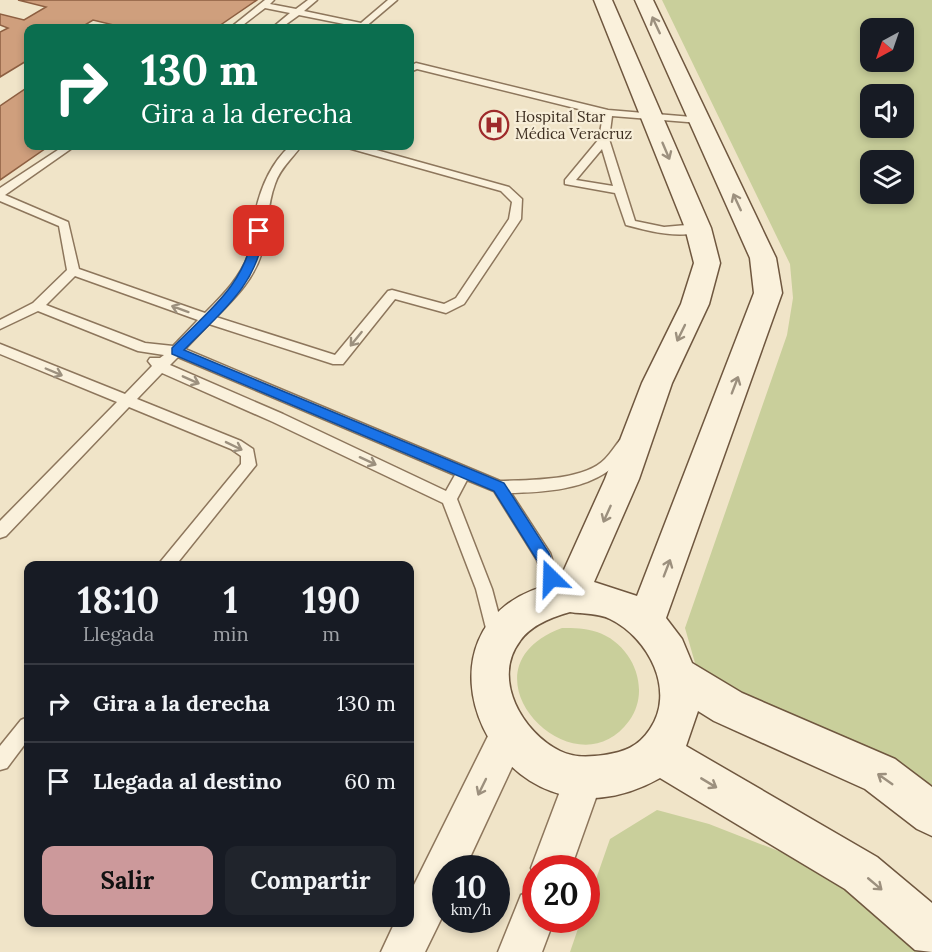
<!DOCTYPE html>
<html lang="es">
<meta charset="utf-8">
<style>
:root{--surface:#171b24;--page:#20242c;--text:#f1f3f6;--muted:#9ea1a6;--line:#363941;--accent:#cc999b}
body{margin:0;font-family:Lora,serif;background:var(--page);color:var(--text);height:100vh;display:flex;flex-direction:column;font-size:22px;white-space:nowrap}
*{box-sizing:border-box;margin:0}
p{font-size:20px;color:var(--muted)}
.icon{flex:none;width:33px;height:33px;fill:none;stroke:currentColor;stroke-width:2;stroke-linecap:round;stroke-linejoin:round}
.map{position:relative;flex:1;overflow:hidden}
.details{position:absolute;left:24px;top:561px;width:390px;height:366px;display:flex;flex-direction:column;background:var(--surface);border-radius:12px;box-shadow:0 3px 9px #0003}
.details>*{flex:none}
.hud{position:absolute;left:24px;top:24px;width:390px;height:126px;border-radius:12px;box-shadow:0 3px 9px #0003;background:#0b6e4f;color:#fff;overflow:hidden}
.needle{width:39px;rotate:220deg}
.controls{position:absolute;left:860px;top:18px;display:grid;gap:12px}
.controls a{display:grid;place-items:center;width:54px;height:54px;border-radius:12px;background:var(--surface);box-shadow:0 3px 9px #0003;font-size:30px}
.speed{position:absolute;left:432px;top:855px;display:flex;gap:12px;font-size:30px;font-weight:700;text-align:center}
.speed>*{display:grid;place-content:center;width:78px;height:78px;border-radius:50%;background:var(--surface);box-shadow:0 3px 9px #0003;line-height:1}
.speed small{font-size:15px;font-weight:400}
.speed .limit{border:9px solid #d22;background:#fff;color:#111}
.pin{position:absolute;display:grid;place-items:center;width:51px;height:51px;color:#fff;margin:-26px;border-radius:12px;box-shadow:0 3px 9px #0006}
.me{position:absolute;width:66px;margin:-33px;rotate:338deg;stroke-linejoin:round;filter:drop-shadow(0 0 4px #0008)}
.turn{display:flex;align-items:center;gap:21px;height:126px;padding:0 18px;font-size:27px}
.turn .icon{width:78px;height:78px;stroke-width:2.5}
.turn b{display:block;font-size:42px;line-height:51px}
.eta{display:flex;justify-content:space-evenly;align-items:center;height:102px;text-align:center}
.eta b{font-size:36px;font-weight:800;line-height:42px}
.button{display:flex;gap:12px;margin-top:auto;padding:12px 18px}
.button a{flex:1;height:69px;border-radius:12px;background:var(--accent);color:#111;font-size:24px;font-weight:800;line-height:69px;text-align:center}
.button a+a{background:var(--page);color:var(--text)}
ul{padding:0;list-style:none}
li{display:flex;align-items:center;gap:18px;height:78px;padding:0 18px;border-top:2px solid var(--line)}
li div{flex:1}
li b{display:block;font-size:22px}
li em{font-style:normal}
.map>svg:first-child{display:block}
</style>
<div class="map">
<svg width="932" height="952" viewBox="0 0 932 952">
<rect width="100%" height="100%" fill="#f0e4c8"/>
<path fill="#c9cf9b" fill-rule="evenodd" d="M662,0H932V785L851,740L726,693L695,663L685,628L787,335L793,298L790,264ZM870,28H903V62H870ZM870,94H903V128H870ZM870,160H903V194H870Z
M562,628C574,628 585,628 597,632C633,644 652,690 629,721C574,797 451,669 562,628Z
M657,810L709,824L817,866L918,939L930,952H570L581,920H586L587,905L610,839Z"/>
<path fill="#cf9f7d" stroke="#8d5f41" stroke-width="1.5" d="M18,0H257L216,28H126L93,20L80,28H28V60L0,77V32L8,28L0,25V14L24,20L46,7Z
M28,87V146H49L0,180V106Z"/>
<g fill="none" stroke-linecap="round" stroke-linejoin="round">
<g stroke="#8d765c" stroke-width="3">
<path id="lane" d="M265,0H274L270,4L296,9L308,0H317L304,11L361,23L388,0H397L364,28L299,15L281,28H272L290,13L265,8L239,28H230Z
M416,63L608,110L704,118L705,120L700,123L612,116L609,139L635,221L664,227L698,224L704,228C687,242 645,230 626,225L615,193L565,184V180L599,139L603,115L417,69L410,72V66ZM602,149L613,186L576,180Z
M64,146H75L5,195L68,222L79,269L205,313C224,294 241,277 250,251C254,239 253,226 255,214C260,189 271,163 290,146H301C293,158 280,168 275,184C267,205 268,227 263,248C256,277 236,297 216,317L335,355L388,291L392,290L444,304L456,298L509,219L512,202L501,191L348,148L347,146H362L509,187L522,199L521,219L464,304L446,313L395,299L343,364H333L209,324L185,349L500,481C529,480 584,481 605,459C611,453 615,446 620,440H630L632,444C608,488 556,492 511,493L550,553L565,599L563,604L557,606L551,604L537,560L494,491L467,480L457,499L492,589L506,642L503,648L497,650L491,648L476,589L443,503L273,422L162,373L137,399L241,441L253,449L256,465L175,566H157L241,464V456L231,449L129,407L6,536L0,538V521L117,402L0,354V344L125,394L152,366L148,361L150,358H160L164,355L138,351L38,311L0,329V320L33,303L67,270L59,226L0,201V188ZM75,276L198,320L173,346L145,343L46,305ZM178,357L455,475L446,491L283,414L170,365Z
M28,717V740L7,768L0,770V746L21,720Z"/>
</g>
<g stroke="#8d765c" stroke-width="3">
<path id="street" d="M508,717L521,722L527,735L465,868H446V909L425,952H381L395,922H410V893L495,722Z
M584,759L598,764L603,778L571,868H536V880L531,868L565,778L570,764Z
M536,889V920H554L542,952H498L521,895Z"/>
</g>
<g stroke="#6f573f" stroke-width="3">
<path id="secondary" d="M594,0H612L711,228L720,263L709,304L672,383L639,479L594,582L637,596L754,293L750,258L635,0H653L776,258L782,293L666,618L682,639L692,663L742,693L895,759L932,787V836L917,829L865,789L714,721L698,711L686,746L877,857L932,903V952L915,950L845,889L660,778C497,870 386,617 558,583L605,479L642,383L681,304L694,263L685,228ZM570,612C583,614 599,613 610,619C649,638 676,691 650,729C638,747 624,752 604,755C589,757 574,758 560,751C523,733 491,679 520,641C531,625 552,617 570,612Z"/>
</g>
<use href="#lane" fill="#faf1dc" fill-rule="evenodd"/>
<use href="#street" fill="#faf1dc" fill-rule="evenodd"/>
<use href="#secondary" fill="#faf1dc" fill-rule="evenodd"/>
</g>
<defs><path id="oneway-shaft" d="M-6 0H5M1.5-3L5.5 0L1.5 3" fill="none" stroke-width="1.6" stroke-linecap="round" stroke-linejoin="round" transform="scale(1.5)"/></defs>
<g stroke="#9c907e">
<use href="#oneway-shaft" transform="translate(656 25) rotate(-115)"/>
<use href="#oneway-shaft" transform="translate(666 151) rotate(67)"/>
<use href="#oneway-shaft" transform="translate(737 202) rotate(-115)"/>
<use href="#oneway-shaft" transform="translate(180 309) rotate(-160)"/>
<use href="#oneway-shaft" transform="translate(681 333) rotate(116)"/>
<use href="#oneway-shaft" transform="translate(356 339) rotate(129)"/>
<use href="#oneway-shaft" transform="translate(54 372) rotate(23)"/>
<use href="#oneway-shaft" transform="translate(191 380) rotate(24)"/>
<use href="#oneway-shaft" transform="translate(735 385) rotate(-69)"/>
<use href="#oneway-shaft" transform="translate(234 446) rotate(26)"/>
<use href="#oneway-shaft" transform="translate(368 461) rotate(25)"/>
<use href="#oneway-shaft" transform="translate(607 514) rotate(114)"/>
<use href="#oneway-shaft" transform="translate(667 568) rotate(-69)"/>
<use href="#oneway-shaft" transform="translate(885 779) rotate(-145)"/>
<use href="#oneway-shaft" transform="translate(709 783) rotate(31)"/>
<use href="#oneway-shaft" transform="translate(482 787) rotate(116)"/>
<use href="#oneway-shaft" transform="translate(875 884) rotate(40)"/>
</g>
<path fill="#1a73e8" stroke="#114b97" stroke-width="1.5" d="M259,228L264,231C258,285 220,313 184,350L504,483L549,553L558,578L556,583L551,585L545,583L537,560L494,491L172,354V348C207,312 247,284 253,231Z"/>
<defs>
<g id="hospital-ring" transform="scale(1.5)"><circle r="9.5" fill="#f7eed8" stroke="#9e2a2b" stroke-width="1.5"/><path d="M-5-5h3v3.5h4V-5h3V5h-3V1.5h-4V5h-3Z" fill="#9e2a2b"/></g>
</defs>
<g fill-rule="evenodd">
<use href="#hospital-ring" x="494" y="125"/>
</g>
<g text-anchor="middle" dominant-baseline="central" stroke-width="4.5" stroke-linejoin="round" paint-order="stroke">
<g font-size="15" fill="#3d2e20" stroke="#f7eed8" text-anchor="start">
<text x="515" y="116">Hospital Star<tspan x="515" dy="17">Médica Veracruz</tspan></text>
</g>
</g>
</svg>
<div class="controls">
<a><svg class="needle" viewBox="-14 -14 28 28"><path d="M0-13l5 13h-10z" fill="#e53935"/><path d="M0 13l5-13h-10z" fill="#9ea1a6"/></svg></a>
<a><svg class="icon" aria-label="sound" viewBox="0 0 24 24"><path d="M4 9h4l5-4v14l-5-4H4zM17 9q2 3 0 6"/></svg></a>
<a><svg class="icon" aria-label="layers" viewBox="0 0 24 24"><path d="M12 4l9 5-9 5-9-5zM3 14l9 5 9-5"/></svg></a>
</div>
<div class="speed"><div>10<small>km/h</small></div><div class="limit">20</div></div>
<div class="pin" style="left:259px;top:231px;background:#d93025"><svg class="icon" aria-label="arrive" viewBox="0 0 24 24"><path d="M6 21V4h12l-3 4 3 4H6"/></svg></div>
<svg class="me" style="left:551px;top:578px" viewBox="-20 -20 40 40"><path d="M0-17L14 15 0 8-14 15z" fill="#1a73e8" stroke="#fff" stroke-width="4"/></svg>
<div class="hud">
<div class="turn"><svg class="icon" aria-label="right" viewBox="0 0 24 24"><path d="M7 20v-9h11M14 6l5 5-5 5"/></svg><div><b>130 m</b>Gira a la derecha</div></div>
</div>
<section class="details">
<div class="eta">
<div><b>18:10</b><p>Llegada</p></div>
<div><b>1</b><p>min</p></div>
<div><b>190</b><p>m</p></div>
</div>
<ul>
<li><svg class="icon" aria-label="right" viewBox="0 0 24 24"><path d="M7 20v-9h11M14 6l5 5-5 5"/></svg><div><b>Gira a la derecha</b></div><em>130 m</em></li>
<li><svg class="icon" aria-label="arrive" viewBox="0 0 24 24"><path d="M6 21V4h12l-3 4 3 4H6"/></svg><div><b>Llegada al destino</b></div><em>60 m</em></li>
</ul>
<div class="button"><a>Salir</a><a>Compartir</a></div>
</section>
</div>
